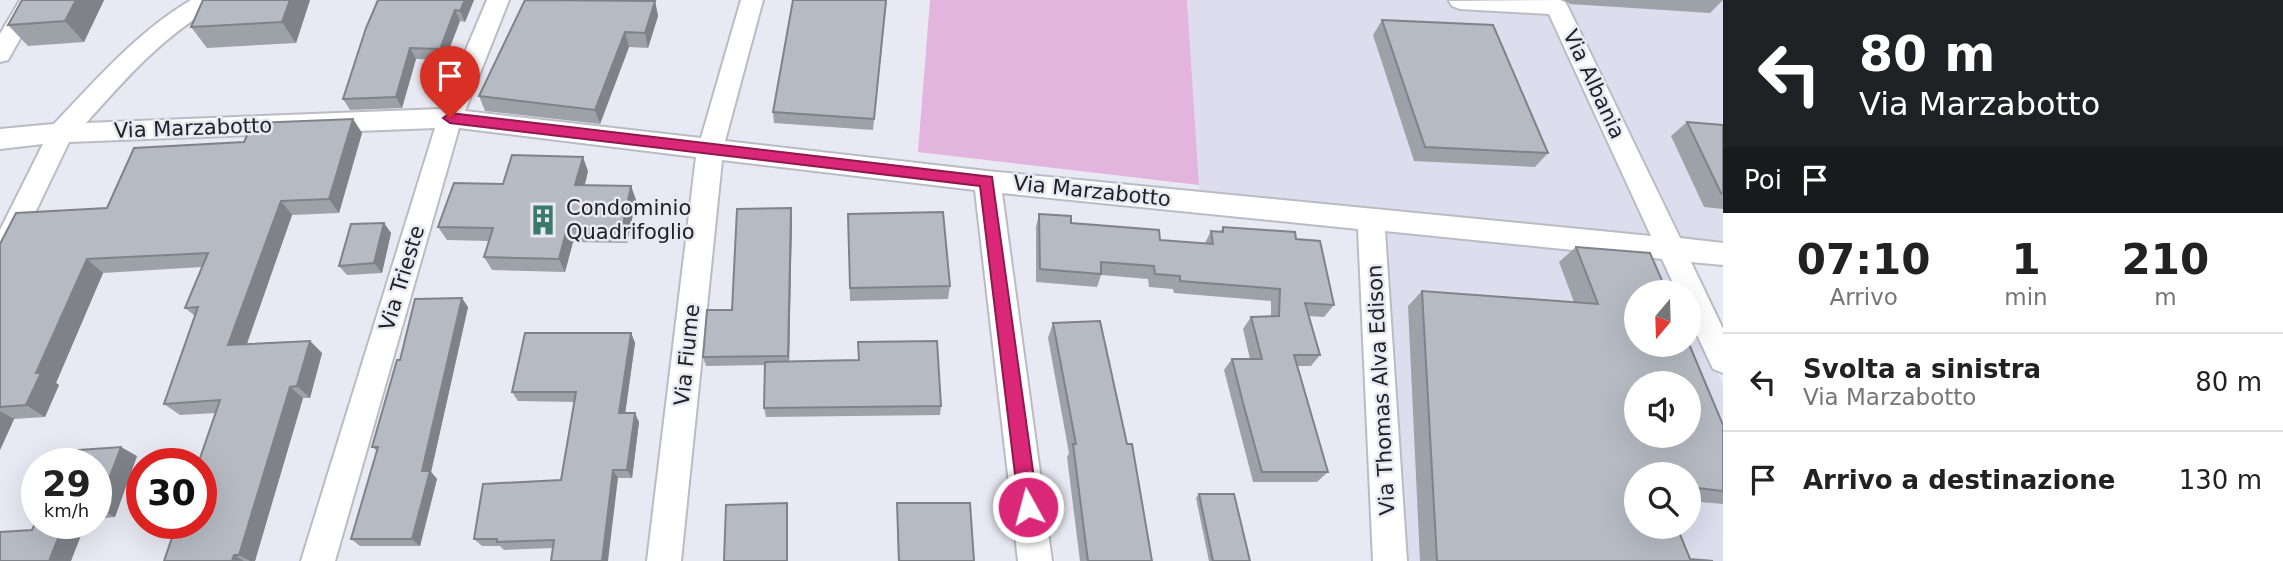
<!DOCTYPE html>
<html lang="it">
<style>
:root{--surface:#fff;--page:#f6f6f6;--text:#222;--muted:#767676;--line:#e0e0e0}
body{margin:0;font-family:"DejaVu Sans",sans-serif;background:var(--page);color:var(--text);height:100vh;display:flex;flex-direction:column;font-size:26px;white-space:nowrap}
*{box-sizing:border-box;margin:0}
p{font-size:23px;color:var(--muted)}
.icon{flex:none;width:38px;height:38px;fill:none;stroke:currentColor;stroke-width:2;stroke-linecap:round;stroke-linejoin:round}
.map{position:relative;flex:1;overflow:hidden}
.side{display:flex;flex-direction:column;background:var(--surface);width:560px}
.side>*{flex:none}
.hud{background:#202124;color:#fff;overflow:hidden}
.needle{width:46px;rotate:199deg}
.fabs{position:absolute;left:1624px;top:280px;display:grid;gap:14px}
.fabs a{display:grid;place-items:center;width:77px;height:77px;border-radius:50%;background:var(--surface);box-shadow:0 7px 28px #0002;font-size:35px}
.speed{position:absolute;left:21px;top:448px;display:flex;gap:14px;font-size:35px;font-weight:700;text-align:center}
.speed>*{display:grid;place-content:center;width:91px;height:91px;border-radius:50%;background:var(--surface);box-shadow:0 7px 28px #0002;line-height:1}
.speed small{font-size:18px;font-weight:400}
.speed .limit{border:10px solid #d22;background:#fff;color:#111}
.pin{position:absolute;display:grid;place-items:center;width:60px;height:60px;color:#fff;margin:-72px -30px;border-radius:50% 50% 50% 0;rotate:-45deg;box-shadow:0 0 7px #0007}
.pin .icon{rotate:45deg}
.me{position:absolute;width:77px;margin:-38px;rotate:353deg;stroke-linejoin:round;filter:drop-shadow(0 0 5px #0008)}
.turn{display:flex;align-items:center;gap:24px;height:147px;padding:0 21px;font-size:32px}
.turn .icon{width:91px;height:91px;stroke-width:2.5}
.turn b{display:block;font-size:49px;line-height:60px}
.then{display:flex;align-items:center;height:66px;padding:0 21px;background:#0003;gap:14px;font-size:26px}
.eta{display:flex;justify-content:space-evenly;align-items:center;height:119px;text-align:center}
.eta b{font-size:42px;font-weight:700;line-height:49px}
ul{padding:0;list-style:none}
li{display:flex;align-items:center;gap:21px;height:98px;padding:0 21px;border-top:2px solid var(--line)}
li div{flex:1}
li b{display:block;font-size:26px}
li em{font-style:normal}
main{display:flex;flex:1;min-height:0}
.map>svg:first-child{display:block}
</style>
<main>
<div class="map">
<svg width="1723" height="561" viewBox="0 0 1723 561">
<rect width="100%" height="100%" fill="#e9e9f3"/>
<path fill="#dde" fill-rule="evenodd" d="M1187,0H1723V248L1200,198Z
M1378,223L1664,254L1681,292H1636V345H1689V309L1723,385V561H1399ZM1636,383H1689V436H1636ZM1636,474H1689V527H1636Z"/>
<path fill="#e3b4de" d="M930,0H1187L1199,185L918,152Z"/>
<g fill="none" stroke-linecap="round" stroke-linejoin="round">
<g stroke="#bbbbc4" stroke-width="4">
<path id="street" d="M20,0H42L8,60L0,62V34Z
M191,0H219L216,5C159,40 130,74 86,123L441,109L487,0H509L465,111L701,138L741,0H763L725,141L987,171L1651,236L1549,14L1460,9L1452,6L1449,1L1560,0L1565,2L1568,7L1680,238L1723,243V265L1691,262L1723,329V373L1713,369L1689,318V292H1677L1662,259L1385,231L1407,561H1373L1358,229L1002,193L1052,561H1018L975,190L722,160L681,561H647L696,157L459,128L335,561H301L435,128L69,142L10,265L0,268V230L43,144L0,149V129L54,124C97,79 137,32 191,0Z"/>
</g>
<use href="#street" fill="#fff" fill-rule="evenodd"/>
</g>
<path fill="#9da1a8" d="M22,0H104L84,42L28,46L8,25Z
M203,0H310L296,43L207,48L191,27Z
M378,0H474L465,22L460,21L445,60L416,59L402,108L350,110L343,99Z
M887,0L873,130L774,123L773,112Z
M1564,0H1723L1710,13L1570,4Z
M655,1L658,16L648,48L629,47L600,124L485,111L479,96Z
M1382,20L1548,153L1535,167L1414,161L1373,35Z
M353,119L362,133L339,213L292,215L247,344L310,341L322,353L310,398H303L255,561H164L216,413L180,415L164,404L195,316L185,308L202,267L103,273L56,383L59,385L45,417L14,419L0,450V244L107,208L244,142Z
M1687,122L1723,125V209L1704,207L1671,136Z
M588,171L585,185L631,186L636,200L627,243L573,242L565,272L492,270L484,257L489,241L447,240L438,227L503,184Z
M791,208L792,218L789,362L941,406L940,415L766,417L764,408L765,365L706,366L703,357L732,310Z
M848,214L950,286L948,299L850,301Z
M1039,214L1071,223L1160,240L1205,243L1211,231L1220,232L1223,227L1296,239L1334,305L1324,317L1309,316L1320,355L1311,366H1298L1328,472L1317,482H1253L1224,370L1232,359H1250L1243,329L1251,317L1271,316V301L1174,293L1173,289L1149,287L1148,279L1101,275L1097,287L1036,282V227Z
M384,223L391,233L382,273L347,275L339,266Z
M1576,247L1723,425V504L1689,501V474H1636L1690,559L1713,561H1420L1408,306L1422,291L1574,302L1559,262Z
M468,307L431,472L437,479L420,546H360L351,539L377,451L372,447L400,360Z
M1053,323L1152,561H1080L1067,457L1069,453L1048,338Z
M631,333L635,343L625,413L639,422L632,478H618L553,548L504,550L500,546H482L474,539L561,480L574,402L518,401L512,392Z
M137,456L115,517L96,519V464Z
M1199,494L1250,561H1209L1196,498Z
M897,503L974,561H898Z"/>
<path fill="#7f8388" d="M76,0H104L84,42L65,21Z
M290,0H310L296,43L282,22Z
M465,0H474L465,22L460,11Z
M655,1L658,16L648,48L645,33Z
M455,10L460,21L445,60L440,49Z
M625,32L629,47L600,124L595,110Z
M410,48L416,59L402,108L396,97Z
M353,119L362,133L339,213L329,199Z
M583,157L588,171L581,199L575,185Z
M631,186L636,200L627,243L622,230Z
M281,201L292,215L242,357L228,345Z
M791,208L792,218L789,365L788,356Z
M384,223L391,233L382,273L374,263Z
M567,228L573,242L565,272L559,259Z
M87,259L103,273L56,383L59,385L45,417L26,405L36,373Z
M462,298L468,307L431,472L437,479L420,546L412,539L422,471Z
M631,333L635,343L624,422L619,413Z
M310,341L322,353L310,398L297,386Z
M290,387L303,398L255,561H250L239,555Z
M0,411L14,419L0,450Z
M635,413L639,422L632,478L627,470Z
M121,447L137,456L115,517L98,508Z
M613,470L618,478L608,561H602Z
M787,503L788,510V561H787Z
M64,523H86L71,561H49Z
M234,555L244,561H232Z"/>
<path fill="#b6bbc3" stroke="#7f8388" stroke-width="2" fill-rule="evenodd" d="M22,0H76L65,21L8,25Z
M203,0H290L282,22L191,27Z
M378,0H465L460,11L455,10L440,49L410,48L396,97L343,99L366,28Z
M525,0L655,1L645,33L625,32L595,110L479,96Z
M793,0H886L874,119L773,112Z
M1382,20L1493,25L1548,153L1425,147Z
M353,119L329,199L281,201L228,345L310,341L297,386L290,387L239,555H234L232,561H164L177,523H201V464H198L220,400L164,404L198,307L185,308L208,253L87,259L36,373H41L26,405L0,407V244L16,213L107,208L134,148L244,142L253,123Z
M1687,122L1723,125V194L1721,193Z
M512,155L583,157L575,185L631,186L622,230L567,228L559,259L484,257L493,228L438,227L454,183L503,184Z
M791,208L788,356L703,357L707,310H732L737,209Z
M943,212L950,286L850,288L848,214Z
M1039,214L1071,216V223L1159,230L1160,240L1213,244L1211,231L1223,232V227L1295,232L1296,239L1320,241L1334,305L1305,303L1320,355H1294L1328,472H1262L1243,403L1232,359H1262L1251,317L1279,316L1280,289L1180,281V276L1155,274L1154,266L1101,262V274L1040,269Z
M384,223L374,263L339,266L351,224Z
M1576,247L1650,253L1667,292H1636V345H1689V344L1723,425V491L1689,487V474H1636V527H1677L1690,559L1713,561H1437L1422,291L1598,304ZM1636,383H1689V436H1636Z
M462,298L422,471H430L412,539H351L378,447H372L397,360H400L415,299Z
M1100,321L1127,444H1132L1152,561H1088L1073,444H1076L1053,323Z
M525,333H631L619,413H635L627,470H613L602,561H551L554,540L497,542V539H474L483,484L561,480L576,392H512Z
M937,341L941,406L764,408L765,362L859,360L858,342Z
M121,447L98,508L96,509V464H59L64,451Z
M1199,494H1234L1250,561H1213Z
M787,503V561H724L726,505Z
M897,503H970L974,561H899Z
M37,519V523H64L49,561H0V532L32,530Z"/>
<path fill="#db2777" stroke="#8e194d" stroke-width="2" d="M450,113L992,177L1038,507L1035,513L1028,516L1022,513L1019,507L980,186L450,123L443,118Z"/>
<defs>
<g id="building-bare" transform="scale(2.415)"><path d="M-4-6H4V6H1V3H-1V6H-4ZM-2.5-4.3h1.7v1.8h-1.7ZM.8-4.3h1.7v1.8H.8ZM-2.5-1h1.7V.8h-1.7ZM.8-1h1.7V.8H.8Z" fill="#3a7a68" stroke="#e9e9f3" stroke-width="2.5" paint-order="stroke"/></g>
</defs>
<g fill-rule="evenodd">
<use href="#building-bare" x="543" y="220"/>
</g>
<g text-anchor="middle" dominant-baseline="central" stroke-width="5" stroke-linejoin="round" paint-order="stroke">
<g font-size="21" fill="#222225" stroke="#e9e9f3">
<text transform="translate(1594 84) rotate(65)">Via Albania</text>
<text transform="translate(193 128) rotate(-2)">Via Marzabotto</text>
<text transform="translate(1092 191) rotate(6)">Via Marzabotto</text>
<text transform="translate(402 278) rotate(-73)">Via Trieste</text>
<text transform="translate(687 355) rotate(-84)">Via Fiume</text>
<text transform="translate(1381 390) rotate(-93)">Via Thomas Alva Edison</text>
</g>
<g font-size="21" fill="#222225" stroke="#e9e9f3" text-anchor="start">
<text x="566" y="208">Condominio<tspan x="566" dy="24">Quadrifoglio</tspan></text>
</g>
</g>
</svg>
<div class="fabs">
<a><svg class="needle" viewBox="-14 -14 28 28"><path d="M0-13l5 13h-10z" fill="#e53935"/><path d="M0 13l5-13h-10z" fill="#767676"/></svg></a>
<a><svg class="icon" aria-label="sound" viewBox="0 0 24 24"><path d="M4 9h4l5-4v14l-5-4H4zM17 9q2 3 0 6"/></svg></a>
<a><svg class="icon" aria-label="search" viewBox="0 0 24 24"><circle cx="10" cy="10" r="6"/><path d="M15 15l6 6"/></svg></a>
</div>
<div class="speed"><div>29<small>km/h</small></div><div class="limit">30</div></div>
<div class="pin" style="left:450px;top:118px;background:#d93025"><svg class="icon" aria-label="arrive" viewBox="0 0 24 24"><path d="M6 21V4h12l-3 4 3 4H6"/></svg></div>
<svg class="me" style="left:1028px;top:507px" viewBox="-20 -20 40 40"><circle r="17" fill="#db2777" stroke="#fff" stroke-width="3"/><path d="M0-11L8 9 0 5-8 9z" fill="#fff"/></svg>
</div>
<section class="side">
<div class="hud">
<div class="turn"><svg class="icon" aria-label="left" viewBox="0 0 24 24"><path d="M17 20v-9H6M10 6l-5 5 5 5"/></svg><div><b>80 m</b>Via Marzabotto</div></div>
<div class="then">Poi<svg class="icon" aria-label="arrive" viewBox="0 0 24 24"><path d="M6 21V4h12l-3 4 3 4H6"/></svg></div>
</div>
<div class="eta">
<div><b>07:10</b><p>Arrivo</p></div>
<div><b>1</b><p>min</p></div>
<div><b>210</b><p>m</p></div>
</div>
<ul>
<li><svg class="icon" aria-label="left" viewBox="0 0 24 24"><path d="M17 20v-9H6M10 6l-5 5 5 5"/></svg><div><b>Svolta a sinistra</b><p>Via Marzabotto</p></div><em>80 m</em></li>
<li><svg class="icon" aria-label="arrive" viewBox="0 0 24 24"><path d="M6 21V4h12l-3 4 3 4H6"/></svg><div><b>Arrivo a destinazione</b></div><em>130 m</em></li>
</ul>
</section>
</main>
